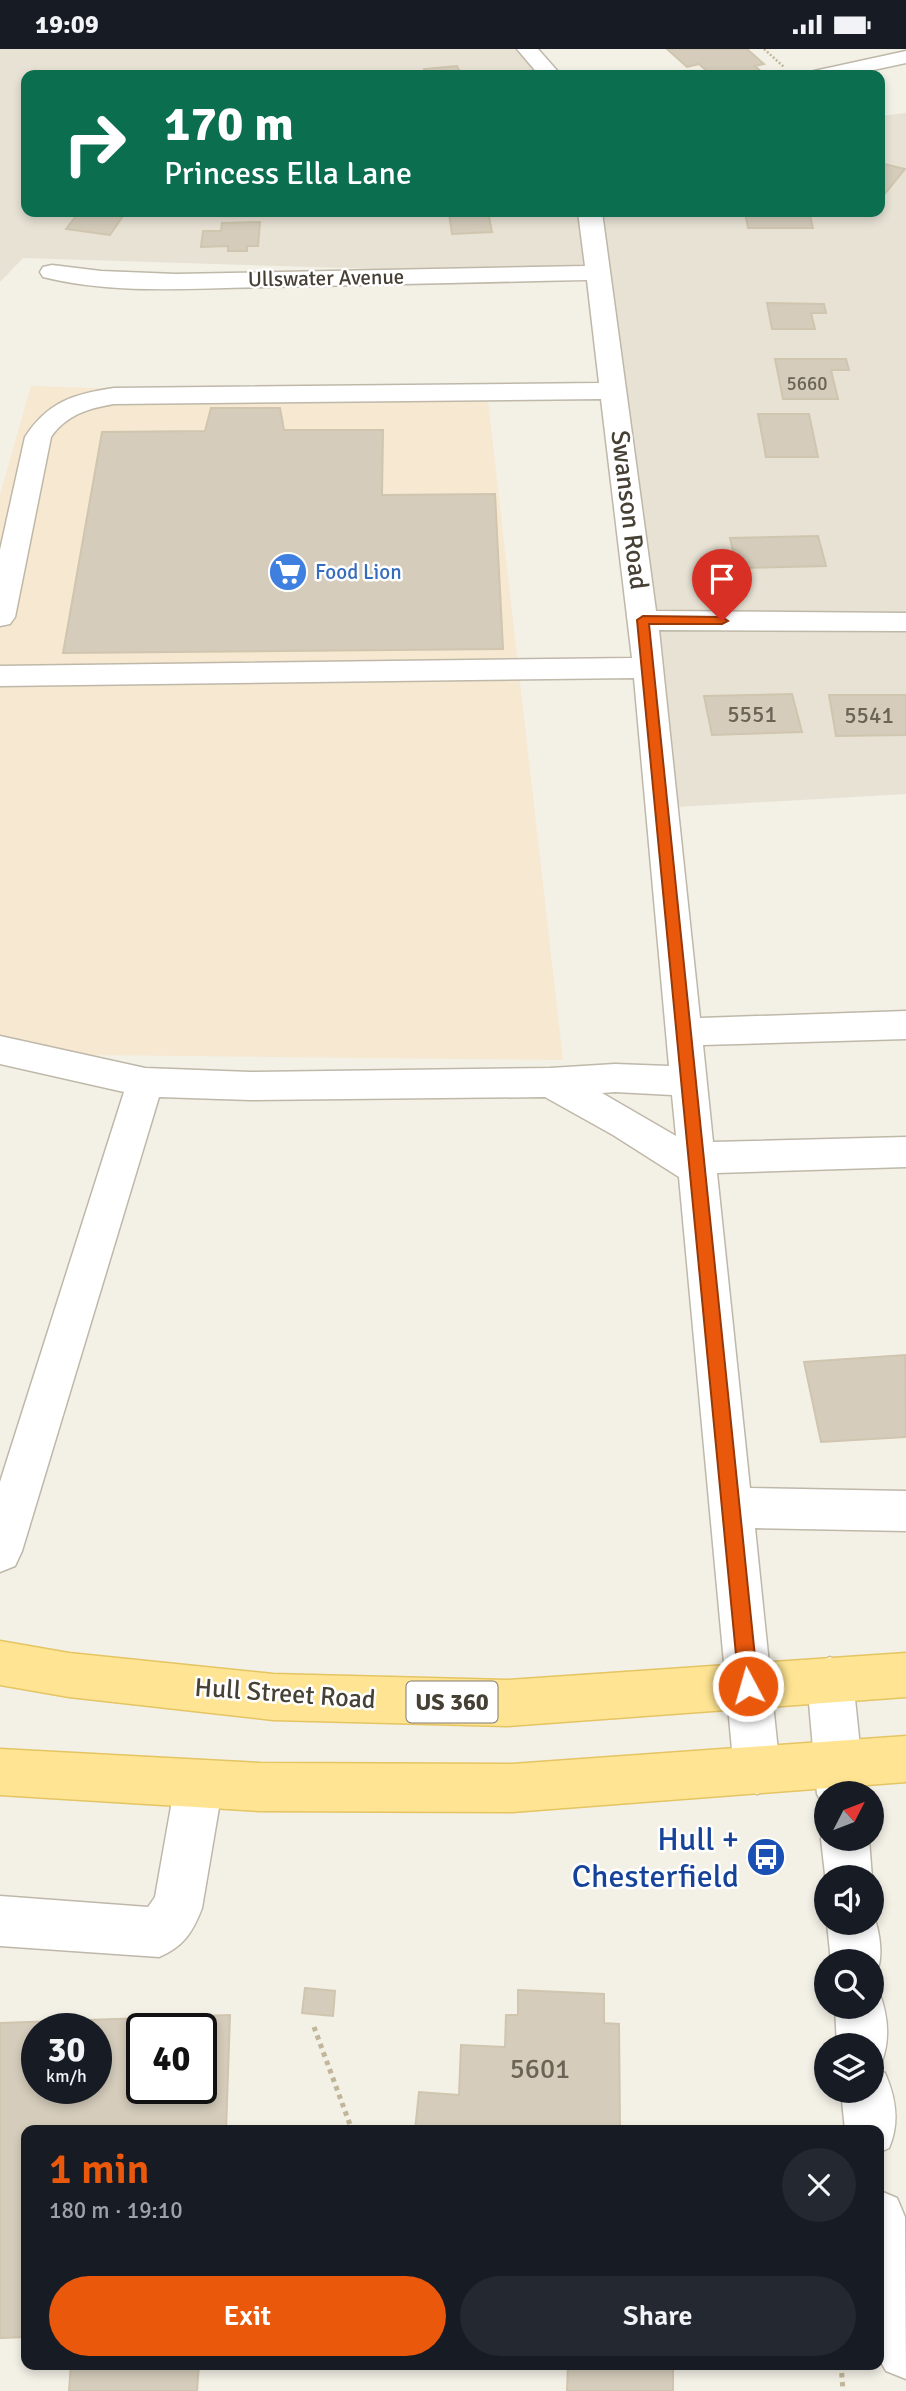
<!DOCTYPE html>
<meta charset="utf-8">
<style>
:root{--surface:#171b24;--page:#242831;--text:#f1f3f6;--muted:#9ea1a6;--accent:#ea580c}
body{margin:0;font-family:Signika,sans-serif;background:var(--page);color:var(--text);height:100vh;display:flex;flex-direction:column;font-size:26px;white-space:nowrap}
*{box-sizing:border-box;margin:0}
p{font-size:23px;color:var(--muted)}
.icon{flex:none;width:38px;height:38px;fill:none;stroke:currentColor;stroke-width:2;stroke-linecap:round;stroke-linejoin:round}
.map{position:relative;flex:1;overflow:hidden}
.details{position:absolute;left:21px;top:2076px;width:863px;height:245px;display:flex;flex-direction:column;background:var(--surface);border-radius:14px;box-shadow:0 4px 10px #0003}
.details>*{flex:none}
.top-card{position:absolute;left:21px;top:21px;width:864px;height:147px;border-radius:14px;box-shadow:0 4px 10px #0003;background:#0b6e4f;color:#fff;overflow:hidden}
.needle{width:46px;rotate:48deg}
.fabs{position:absolute;left:814px;top:1732px;display:grid;gap:14px}
.fabs a{display:grid;place-items:center;width:70px;height:70px;border-radius:50%;background:var(--surface);box-shadow:0 4px 10px #0003;font-size:35px}
.speed{position:absolute;left:21px;top:1964px;display:flex;gap:14px;font-size:35px;font-weight:700;text-align:center}
.speed>*{display:grid;place-content:center;width:91px;height:91px;border-radius:50%;background:var(--surface);box-shadow:0 4px 10px #0003;line-height:1}
.speed small{font-size:18px;font-weight:400}
.speed .limit{border:4px solid #111;border-radius:10px;background:#fff;color:#111}
.pin{position:absolute;display:grid;place-items:center;width:60px;height:60px;color:#fff;margin:-72px -30px;border-radius:50% 50% 50% 0;rotate:-45deg;box-shadow:0 0 7px #0007}
.pin .icon{rotate:45deg}
.me{position:absolute;width:77px;margin:-38px;rotate:354deg;stroke-linejoin:round;filter:drop-shadow(0 0 5px #0008)}
.turn{display:flex;align-items:center;gap:24px;height:147px;padding:0 28px;font-size:32px}
.turn .icon{width:91px;height:91px;stroke-width:2.5}
.turn b{display:block;font-size:49px;line-height:60px}
.round{display:grid;place-items:center;flex:none;width:74px;height:74px;border-radius:37px;background:var(--page)}
.head{display:flex;align-items:center;justify-content:space-between;height:119px;padding:0 28px}
h1{font-size:42px;font-weight:600;line-height:52px;color:var(--accent)}
.action{display:flex;gap:14px;margin-top:auto;padding:14px 28px}
.action a{flex:1;height:80px;border-radius:42px;background:var(--accent);color:#fff;font-size:28px;font-weight:600;line-height:80px;text-align:center}
.action a+a{background:var(--page);color:var(--text)}
.status{display:flex;justify-content:space-between;align-items:center;height:49px;padding:0 35px;background:var(--surface);direction:ltr}
.status svg{height:19px;fill:currentColor}
.map>svg:first-child{display:block}
</style>
<div class="status"><b>19:09</b><svg viewBox="0 0 49 12"><path d="M0 12V9h3v3zM5 12V6h3v6zM10 12V3h3v9zM15 12V0h3v12zM26 1h20v11H26zM47 4h2v5h-2z"/></svg></div>
<div class="map">
<svg width="906" height="2342" viewBox="0 0 906 2342">
<rect width="100%" height="100%" fill="#f3f0e6"/>
<path fill="#e7e2d4" d="M0,0H520L544,26H26V163H880V67L906,64V745L658,759L595,227L23,209L0,233Z"/>
<path fill="#f6e8d1" d="M31,337L488,352L563,1011L0,1005V446Z"/>
<path fill="#d5ccbb" stroke="#d0c5ae" stroke-width="2" fill-rule="evenodd" d="M667,0H747L764,15L755,17L765,26H724L720,24L711,26L699,15L687,18Z
M457,17L462,26H427L424,20Z
M880,114L905,120L883,147L880,146Z
M79,163H101L123,167L110,186L66,180Z
M488,163L492,183L452,185L449,164Z
M745,163H809L813,179H748Z
M260,173L258,197H247V202H228V197L201,198L203,182H221L222,174Z
M767,254L824,255L826,264H811L815,280H772Z
M775,310H846L849,321H831L838,350H783Z
M211,359H280L284,381H383L382,446L495,445L503,600L63,604L102,383L205,382Z
M758,365H809L818,408H766Z
M818,487L826,517L737,519L730,489Z
M792,645L802,683L712,686L704,647Z
M829,646H906V686L836,687Z
M905,1306L906,1388L821,1393L804,1313Z
M305,1939L335,1942L333,1967L302,1964Z
M518,1941L604,1945V1974L619,1975L620,2081H415L419,2043L459,2046L461,1996L505,1998L506,1966H518Z
M230,1966L226,2081H26V2288L0,2289V1974ZM37,1979H96V2039H37ZM142,1979H201V2039H142Z
M71,2315H199L197,2342H69Z
M568,2315H673V2342H567Z"/>
<g fill="none" stroke-linecap="round" stroke-linejoin="round">
<g stroke="#bfb8a9" stroke-width="3">
<path id="minor" d="M517,0H538L561,26H539Z
M906,2V14L850,26H810L814,22Z
M578,163H602L656,562L906,564V582L659,581L700,969L906,962V990L703,996L713,1093L906,1088V1118L717,1124L750,1439L906,1442V1482L755,1479L780,1722L774,1739L757,1745L740,1739L734,1722L679,1128L613,1086L545,1048L250,1051L159,1048L22,1502L15,1517L0,1523V1433L124,1043L0,1015V987L145,1019L250,1023L550,1019L615,1015L669,1017L634,629L0,637V617L632,609L601,350L114,355C89,359 66,366 51,388L15,568L10,575L0,577V501L25,388C48,353 73,345 114,339L599,334L587,231C480,233 373,236 267,238C194,239 115,246 43,228L40,223L43,218L52,216L101,222L176,225L585,217ZM615,1043L672,1046L676,1087L602,1044Z
M830,1608L846,1615L853,1631L865,1745H826V1762L817,1745L807,1631L814,1615Z
M199,1711L216,1718L223,1735L202,1859C193,1883 183,1898 159,1908L0,1897V1847L148,1858L155,1848L175,1735L182,1718Z
M826,1778V1790H869L872,1829V1831L826,1829V1834L821,1790Z
M872,1862C880,1882 886,1914 872,1931V1913H831L827,1874H872Z
M872,1938L878,1940C888,1965 891,1990 881,2015L873,2019L885,2024C896,2049 900,2074 889,2099L878,2104V2081H845L841,2042H872V1997H837L835,1958H872Z
M878,2141L897,2149L905,2168L906,2330L886,2322L878,2308Z"/>
</g>
<g stroke="#e5c462" stroke-width="3">
<path id="major" d="M0,1592L69,1604L273,1625L507,1631L906,1604V1648L507,1677L273,1671L69,1648L0,1636Z
M906,1687V1733L512,1763L260,1762L0,1746V1700L260,1714L512,1715Z"/>
</g>
<path stroke="#c1b59a" stroke-width="2.5" stroke-dasharray="2 2" stroke-linecap="butt" d="M764,0L784,18"/>
<path stroke="#c1b59a" stroke-width="5" stroke-dasharray="4.5 4.5" stroke-linecap="butt" d="M314,1978L352,2081
M841,2315L843,2342"/>
<use href="#minor" fill="#fff" fill-rule="evenodd"/>
<use href="#major" fill="#ffe593" fill-rule="evenodd"/>
</g>
<path fill="#ea580c" stroke="#983908" stroke-width="2" d="M643,567L722,568L728,572L722,575H649L758,1637L755,1644L748,1646L742,1644L739,1637L637,571Z"/>
<defs>
<g id="supermarket-disc" transform="scale(2.0125)"><circle r="9.5" fill="#3f7fe0" stroke="#fff"/><path d="M-6-5.5h2.5l.6 2H6L4.5 2H-2.5L-4.4-4H-6ZM-1.5 3.2a1.3 1.3 0 1 0 .1 0ZM3 3.2a1.3 1.3 0 1 0 .1 0Z" fill="#fff"/></g>
<g id="bus-disc" transform="scale(2.0125)"><circle r="9.5" fill="#1a4fb4" stroke="#fff"/><path d="M-5-6H5V4H4V6H2V4H-2V6H-4V4H-5ZM-3.5-4V0h7V-4ZM-3.5 1.2v1.5H-2V1.2ZM2 1.2v1.5H3.5V1.2Z" fill="#fff"/></g>
</defs>
<g fill-rule="evenodd">
<use href="#supermarket-disc" x="288" y="523"/>
<use href="#bus-disc" x="766" y="1808"/>
</g>
<g text-anchor="middle" dominant-baseline="central" stroke-width="5" stroke-linejoin="round" paint-order="stroke">
<g font-size="19" fill="#6a6356">
<text x="807" y="335">5660</text>
</g>
<g font-size="21" fill="#464035" stroke="#fff">
<text transform="translate(326 229) rotate(-1)">Ullswater Avenue</text>
</g>
<g font-size="21" fill="#366cbe" stroke="#fff" text-anchor="start">
<text x="315" y="523">Food Lion</text>
</g>
<g font-size="23" fill="#6a6356">
<text x="752" y="665">5551</text>
<text x="869" y="666">5541</text>
</g>
<rect fill="#fff" stroke="#7e7972" stroke-width="2" x="406.5" y="1632.5" width="91" height="41" rx="5"/>
<g font-size="24" font-weight="bold" fill="#464035">
<text x="452" y="1653">US 360</text>
</g>
<g font-size="26" fill="#464035" stroke="#fff">
<text transform="translate(629 461) rotate(83)">Swanson Road</text>
<text transform="translate(285 1645) rotate(4)">Hull Street Road</text>
</g>
<g font-size="28" fill="#6a6356">
<text x="540" y="2020">5601</text>
</g>
<g font-size="32" fill="#164399" stroke="#fff" text-anchor="end">
<text x="739" y="1790">Hull +<tspan x="739" dy="37">Chesterfield</tspan></text>
</g>
</g>
</svg>
<div class="fabs">
<a><svg class="needle" viewBox="-14 -14 28 28"><path d="M0-13l5 13h-10z" fill="#e53935"/><path d="M0 13l5-13h-10z" fill="#9ea1a6"/></svg></a>
<a><svg class="icon" aria-label="sound" viewBox="0 0 24 24"><path d="M4 9h4l5-4v14l-5-4H4zM17 9q2 3 0 6"/></svg></a>
<a><svg class="icon" aria-label="search" viewBox="0 0 24 24"><circle cx="10" cy="10" r="6"/><path d="M15 15l6 6"/></svg></a>
<a><svg class="icon" aria-label="layers" viewBox="0 0 24 24"><path d="M12 4l9 5-9 5-9-5zM3 14l9 5 9-5"/></svg></a>
</div>
<div class="speed"><div>30<small>km/h</small></div><div class="limit">40</div></div>
<div class="pin" style="left:722px;top:572px;background:#d93025"><svg class="icon" aria-label="arrive" viewBox="0 0 24 24"><path d="M6 21V4h12l-3 4 3 4H6"/></svg></div>
<svg class="me" style="left:748px;top:1637px" viewBox="-20 -20 40 40"><circle r="17" fill="#ea580c" stroke="#fff" stroke-width="3"/><path d="M0-11L8 9 0 5-8 9z" fill="#fff"/></svg>
<div class="top-card">
<div class="turn"><svg class="icon" aria-label="right" viewBox="0 0 24 24"><path d="M7 20v-9h11M14 6l5 5-5 5"/></svg><div><b>170 m</b>Princess Ella Lane</div></div>
</div>
<section class="details">
<div class="head"><div><h1>1 min</h1><p>180 m · 19:10</p></div><a class="round"><svg class="icon" aria-label="close" viewBox="0 0 24 24"><path d="M6 6l12 12M18 6L6 18"/></svg></a></div>
<div class="action"><a>Exit</a><a>Share</a></div>
</section>
</div>
